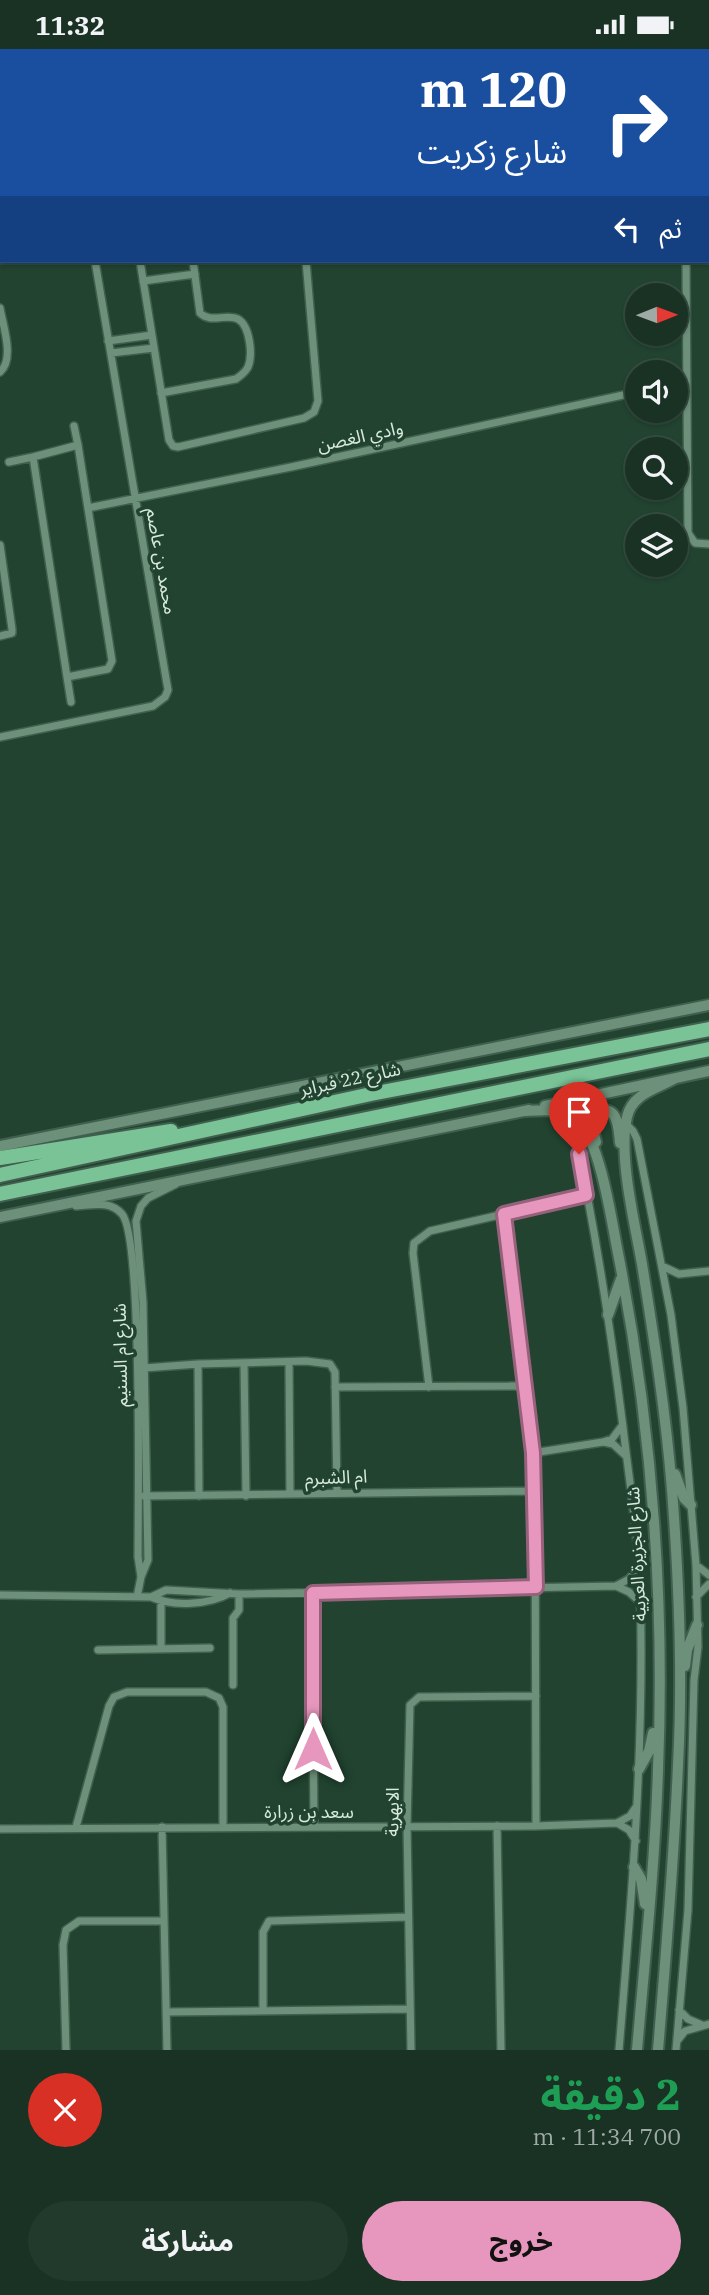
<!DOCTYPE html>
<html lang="ar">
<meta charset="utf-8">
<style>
:root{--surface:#193224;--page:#223a2c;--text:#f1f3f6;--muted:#9faaa6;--line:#374d41;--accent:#e797bd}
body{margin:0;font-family:"IBM Plex Serif","Noto Sans Arabic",serif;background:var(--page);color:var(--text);direction:rtl;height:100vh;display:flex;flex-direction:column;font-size:26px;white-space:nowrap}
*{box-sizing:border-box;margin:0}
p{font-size:23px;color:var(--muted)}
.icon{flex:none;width:38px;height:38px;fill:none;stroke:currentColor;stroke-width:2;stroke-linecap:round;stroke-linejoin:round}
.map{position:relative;height:2001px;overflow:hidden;direction:ltr}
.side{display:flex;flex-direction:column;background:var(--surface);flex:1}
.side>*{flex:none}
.banner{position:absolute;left:0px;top:0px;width:710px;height:214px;box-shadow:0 2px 5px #0004,0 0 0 2px var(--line);direction:rtl;background:#1a4fa0;color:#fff;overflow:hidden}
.needle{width:46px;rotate:89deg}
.tools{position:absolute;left:625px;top:234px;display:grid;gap:14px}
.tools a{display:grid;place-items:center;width:63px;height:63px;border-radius:50%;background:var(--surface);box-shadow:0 2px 5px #0004,0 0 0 2px var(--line);font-size:35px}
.pin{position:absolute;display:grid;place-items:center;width:60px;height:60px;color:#fff;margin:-72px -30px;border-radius:50% 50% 50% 0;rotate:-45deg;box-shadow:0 0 7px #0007}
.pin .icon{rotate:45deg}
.me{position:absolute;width:77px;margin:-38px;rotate:0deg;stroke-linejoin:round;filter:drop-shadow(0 0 5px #0008)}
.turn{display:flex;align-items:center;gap:24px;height:147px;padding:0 28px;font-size:32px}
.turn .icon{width:91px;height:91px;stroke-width:2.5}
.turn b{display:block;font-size:49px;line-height:60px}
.then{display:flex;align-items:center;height:66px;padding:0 28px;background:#0003;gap:14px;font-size:26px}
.round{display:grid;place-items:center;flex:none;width:74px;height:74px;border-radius:37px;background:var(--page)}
.head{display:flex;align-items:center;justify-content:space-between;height:119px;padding:0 28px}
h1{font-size:42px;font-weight:700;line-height:52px;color:#1e9e55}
.action{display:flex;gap:14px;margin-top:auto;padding:14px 28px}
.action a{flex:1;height:80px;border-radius:42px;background:var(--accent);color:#111;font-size:28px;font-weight:700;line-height:80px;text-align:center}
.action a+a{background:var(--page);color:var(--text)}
.status{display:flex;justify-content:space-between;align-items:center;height:49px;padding:0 35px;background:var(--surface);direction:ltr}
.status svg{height:19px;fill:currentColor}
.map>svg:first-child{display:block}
</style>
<div class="status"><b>11:32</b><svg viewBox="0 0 49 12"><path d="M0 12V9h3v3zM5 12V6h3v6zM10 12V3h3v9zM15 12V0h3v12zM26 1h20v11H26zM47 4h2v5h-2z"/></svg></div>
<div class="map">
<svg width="709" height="2001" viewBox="0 0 709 2001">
<rect width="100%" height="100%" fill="#214330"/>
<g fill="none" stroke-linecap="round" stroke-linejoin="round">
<g stroke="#415f4e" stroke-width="10">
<path id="street" d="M652,0L653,2
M0,56H2
M140,212L169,391L173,397L178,398L304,369L314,363L318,352L306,212
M686,212L688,484L695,494L709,495
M143,232L195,225
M0,259C3,277 15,310 0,323
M108,292L152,286
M111,304L154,299
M676,334L687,332
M161,344L236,330C241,326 245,324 248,318C253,306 250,277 238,270C225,264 212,275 200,264L193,212
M74,377L78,396
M78,396L112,612L108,620L67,628L33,408Z
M9,413L33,408
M88,459L291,418L637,343
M0,496L12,580V584L0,587
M67,628L71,653
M0,688L153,657L165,648L168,641L95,212
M626,1075L633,1082L637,1090L671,1266L683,1359L696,1516L698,1598L694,1631L688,1861L676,2001
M577,1096C597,1189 611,1283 623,1378C629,1431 638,1483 640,1536C645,1691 632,1846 619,2001
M76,1157C92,1156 110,1151 122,1165C143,1190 138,1458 138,1508L141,1528
M504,1165L526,1337L535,1442L536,1777
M662,1217L679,1225L709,1222
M289,1313L290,1445
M244,1314L246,1447
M198,1315L199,1447
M144,1319L198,1315L306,1312L330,1315L335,1323L337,1443
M335,1338L526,1337
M429,1338L413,1204L414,1194L430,1182L586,1146
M604,1393L613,1395L626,1407
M533,1404L603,1393L612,1390L621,1378
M144,1447L535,1442
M696,1516L709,1526
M616,1537L629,1543L640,1553
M312,1543L314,1778
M0,1546L151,1548C173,1558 209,1556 230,1544
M137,1548L141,1528L148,1511L143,1253L136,1172L141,1157L148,1149L176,1135
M151,1548L166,1541L239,1545L616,1537L629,1530L638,1519
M696,1548L709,1535
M161,1551V1600
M98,1601L210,1599
M233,1636V1569L239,1561V1545
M617,1774L629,1781L636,1792
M497,1777L501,2001
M76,1778L109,1657L114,1648L127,1643H206L219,1649L223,1658V1778
M162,1778L167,2001
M0,1780L536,1777L617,1774L630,1767L636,1758
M679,1961L688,1970L702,1976
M263,1962V1883L269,1872L408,1868
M166,1963L409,1960
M677,1992L685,1982L709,1975
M66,2001L63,1896L66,1881L79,1872H164
M411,2001L407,1777L410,1656L419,1648L536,1647"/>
</g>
<g stroke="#415f4e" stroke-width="14">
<path id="secondary" d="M0,26H2
M545,1057L709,1022
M524,1062C543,1061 564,1058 579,1073C600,1094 611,1168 617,1199C651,1370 665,1547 658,1721C655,1815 645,1908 637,2001
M596,1093C594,1084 587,1065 602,1062C606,1061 610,1062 613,1065C619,1072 619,1085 620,1094
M0,1097L709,956
M0,1168L529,1061
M608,1266L621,1230
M675,1425L684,1449L691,1456
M685,1617L687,1601L697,1576
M639,1720L649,1702L653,1684
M634,1818L641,1830L645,1855
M658,2001C666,1906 674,1811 678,1716C683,1624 679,1532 672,1441C666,1365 654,1290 642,1215C635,1175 618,1107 627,1068C632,1045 656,1040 674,1030"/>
</g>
<g stroke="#415f4e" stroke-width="18">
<path id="highway" d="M144,2L164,0
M278,2L305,1
M0,9H2
M0,1109L171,1082
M0,1126L371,1045L709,980
M0,1145L709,1000"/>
</g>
<use href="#street" stroke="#6c9079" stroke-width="7"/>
<use href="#secondary" stroke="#6c9079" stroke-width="10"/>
<use href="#highway" stroke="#79c397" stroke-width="14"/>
</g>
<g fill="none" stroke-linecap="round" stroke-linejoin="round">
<g stroke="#96627b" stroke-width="18">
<path id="route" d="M313,1700V1544L536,1538L533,1404L504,1165L586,1146L579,1105"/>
</g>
<use href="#route" stroke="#e797bd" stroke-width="12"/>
</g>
<g text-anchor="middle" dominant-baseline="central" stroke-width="7" stroke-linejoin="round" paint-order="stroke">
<g font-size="18" fill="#d7eadd" stroke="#214330">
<text transform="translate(360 387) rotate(-12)">وادي الغصن</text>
<text transform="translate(162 512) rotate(80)">محمد بن عاصم</text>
<text transform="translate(350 1030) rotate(-12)">شارع 22 فبراير</text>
<text transform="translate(120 1306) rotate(-91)">شارع ام السنيم</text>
<text transform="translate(336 1428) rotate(-2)">ام الشبرم</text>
<text transform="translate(636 1505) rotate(-93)">شارع الجزيرة العربية</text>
<text x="309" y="1762">سعد بن زرارة</text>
<text transform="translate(392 1763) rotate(-89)">الابهرية</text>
</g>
</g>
</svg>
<div class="tools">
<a><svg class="needle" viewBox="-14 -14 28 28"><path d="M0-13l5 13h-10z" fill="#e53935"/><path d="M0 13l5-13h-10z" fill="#9faaa6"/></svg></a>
<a><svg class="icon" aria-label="sound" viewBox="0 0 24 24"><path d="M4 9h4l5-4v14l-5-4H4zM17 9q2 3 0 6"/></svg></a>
<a><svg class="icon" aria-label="search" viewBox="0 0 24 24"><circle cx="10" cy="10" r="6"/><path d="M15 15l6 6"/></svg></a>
<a><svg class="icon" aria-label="layers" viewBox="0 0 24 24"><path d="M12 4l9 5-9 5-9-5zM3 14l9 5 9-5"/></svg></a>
</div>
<div class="pin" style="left:579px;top:1105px;background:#d93025"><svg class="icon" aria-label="arrive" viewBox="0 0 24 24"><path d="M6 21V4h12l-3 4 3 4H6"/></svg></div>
<svg class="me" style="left:313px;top:1700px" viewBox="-20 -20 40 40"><path d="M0-17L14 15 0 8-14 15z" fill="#e797bd" stroke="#fff" stroke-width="4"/></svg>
<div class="banner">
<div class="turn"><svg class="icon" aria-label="right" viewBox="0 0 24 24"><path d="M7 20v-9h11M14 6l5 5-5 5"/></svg><div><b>120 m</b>شارع زكريت</div></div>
<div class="then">ثم<svg class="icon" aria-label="left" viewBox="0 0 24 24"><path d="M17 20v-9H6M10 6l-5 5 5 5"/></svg></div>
</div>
</div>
<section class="side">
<div class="head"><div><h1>2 دقيقة</h1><p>700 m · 11:34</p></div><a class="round" style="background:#d93025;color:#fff"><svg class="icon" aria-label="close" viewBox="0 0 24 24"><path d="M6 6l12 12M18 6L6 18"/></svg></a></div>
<div class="action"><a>خروج</a><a>مشاركة</a></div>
</section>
